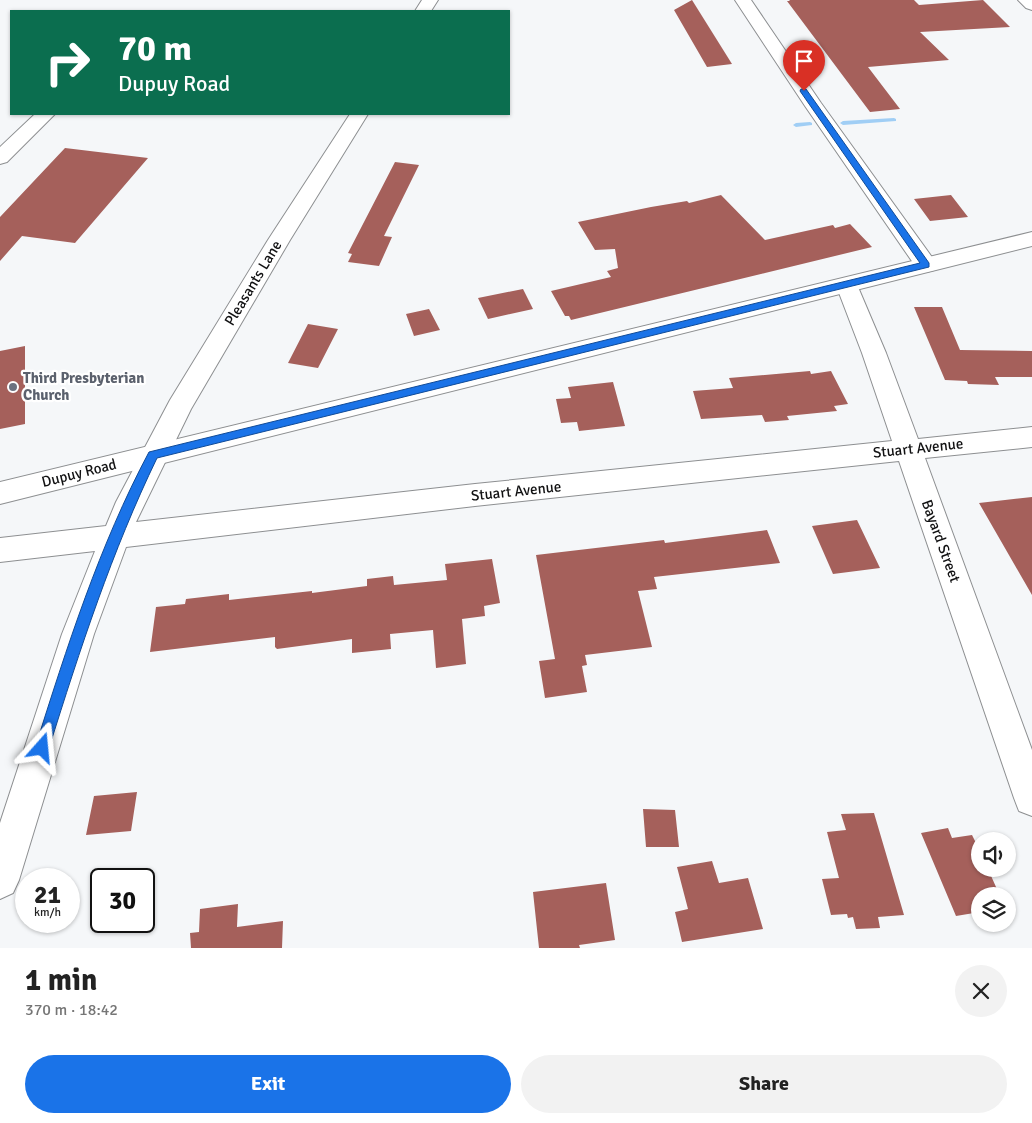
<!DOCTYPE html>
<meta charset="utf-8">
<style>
:root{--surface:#fff;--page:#f2f2f2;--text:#222;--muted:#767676;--accent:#1a73e8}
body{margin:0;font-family:Signika,sans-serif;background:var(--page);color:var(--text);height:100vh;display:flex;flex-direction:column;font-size:19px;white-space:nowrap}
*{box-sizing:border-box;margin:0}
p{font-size:16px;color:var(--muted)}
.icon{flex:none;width:28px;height:28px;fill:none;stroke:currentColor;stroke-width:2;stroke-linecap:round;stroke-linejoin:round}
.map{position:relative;height:948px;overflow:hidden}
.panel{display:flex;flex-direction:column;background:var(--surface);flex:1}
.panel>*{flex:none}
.guide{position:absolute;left:10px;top:10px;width:500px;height:105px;border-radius:0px;box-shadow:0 1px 4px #0004;background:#0b6e4f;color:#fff;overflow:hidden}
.controls{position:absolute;left:971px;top:832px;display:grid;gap:10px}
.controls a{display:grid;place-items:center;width:45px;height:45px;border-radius:50%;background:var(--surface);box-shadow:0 1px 4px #0004;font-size:25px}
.speed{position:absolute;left:15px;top:868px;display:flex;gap:10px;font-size:25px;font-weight:700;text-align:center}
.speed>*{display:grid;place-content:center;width:65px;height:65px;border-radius:50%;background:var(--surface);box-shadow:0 1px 4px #0004;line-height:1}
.speed small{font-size:12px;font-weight:400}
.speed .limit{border:2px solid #111;border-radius:8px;background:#fff;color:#111}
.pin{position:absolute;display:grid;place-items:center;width:42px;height:42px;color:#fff;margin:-51px -21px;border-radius:50% 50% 50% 0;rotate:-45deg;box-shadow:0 0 5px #0007}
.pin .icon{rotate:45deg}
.me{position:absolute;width:55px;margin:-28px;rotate:18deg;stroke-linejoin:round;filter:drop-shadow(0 0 4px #0008)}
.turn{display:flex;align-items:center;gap:18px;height:105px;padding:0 25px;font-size:22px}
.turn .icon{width:65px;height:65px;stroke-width:2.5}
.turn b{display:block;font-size:35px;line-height:42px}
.round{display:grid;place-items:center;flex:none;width:52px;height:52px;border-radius:26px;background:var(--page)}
.headline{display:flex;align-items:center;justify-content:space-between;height:85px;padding:0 25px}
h1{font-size:30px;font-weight:800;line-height:38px}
.action{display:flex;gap:10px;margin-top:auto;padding:10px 25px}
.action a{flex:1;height:58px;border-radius:30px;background:var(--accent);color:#fff;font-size:20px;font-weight:800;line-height:58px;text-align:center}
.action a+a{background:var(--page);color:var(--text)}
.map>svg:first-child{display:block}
</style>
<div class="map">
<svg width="1032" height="948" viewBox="0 0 1032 948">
<rect width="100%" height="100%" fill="#f5f7f9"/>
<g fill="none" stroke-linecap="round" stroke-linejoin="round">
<path fill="#a0cef5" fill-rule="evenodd" d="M894,118L896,119V121L843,125L840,123L843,121Z
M810,122L812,123V125L796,127L793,125L796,123Z"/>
</g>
<path fill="#a5605b" d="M692,0L732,64L707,67L674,10Z
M789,0H914L919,5L983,0L1010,27L920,32L949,60L868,67L900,109L870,112L787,1H790Z
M65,148L148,158L75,243L22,236L0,261V217Z
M395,162L419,165L384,236L392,237L379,266L348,262L352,254L348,253Z
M721,195L765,240L833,225L835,228L850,224L872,247L571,320L569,316H565L551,291L611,277L607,271L618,268L615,249L595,250L578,222L651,207L687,201L689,203Z
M951,195L968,217L930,221L914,199Z
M523,289L533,309L488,319L478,298Z
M914,307H942L960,350L1032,351V377H995L999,385L968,384L967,381L945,380Z
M429,309L440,330L414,336L406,314Z
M308,324L338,329L318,368L288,363Z
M25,346V424L0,429V351Z
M810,371L811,374L831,371L848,404L834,406L837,411L787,416L789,420L765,422L762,415L701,419L693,391L733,388L729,378Z
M613,382L625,426L579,431L577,422L561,423L556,399L571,398L568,387Z
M1032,497V595L979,503Z
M857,520L880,568L833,574L812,526Z
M767,530L780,563L654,577L657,589L638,591L652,647L585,655L587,665L582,666L587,692L545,698L539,661L555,659L536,555L664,540L665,543Z
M492,559L500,603L484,606L485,616L462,619L466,664L436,668L433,630L390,634L391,649L352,653V639L277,649L275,647V637L150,652L156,607L185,604L186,599L229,594V600L312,591V593L367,586V579L393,576L394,585L447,580L445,564Z
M137,792L131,831L86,835L94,796Z
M643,809L675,810L679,847H646Z
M874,813L904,915L878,917L880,928L856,929L853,917L848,918L847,914L831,915L822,879L839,878L827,832L846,830L841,814Z
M948,828L952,838L972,835L980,851V869H988L1000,896H980V912L956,916L921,833Z
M712,861L719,883L748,878L763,929L682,942L675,912L688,909L677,867Z
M606,883L615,940L579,945L580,948H539L533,892Z
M238,904L237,927L283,921L282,948H191L190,933L199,932L200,909Z"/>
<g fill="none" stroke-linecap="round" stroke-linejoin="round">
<g stroke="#8d8f91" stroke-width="2">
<path id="minor" d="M422,0H438L431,11H415Z
M735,0H751L821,103L934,260L937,265L934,270L926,272L918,270L805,106Z
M1018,0H1032V10L1026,8Z
M35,114H55L7,162L0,164V147Z
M350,114H368L290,240L191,409L136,522L475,484L892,441L862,353L836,285L839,280L847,278L855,280L886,353L918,439L1032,427V447L925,458L1032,750V816L1019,811L1014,798L899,461L475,506L126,547L94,634L19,880L13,893L0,899V823L62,634L95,551L0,562V538L106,526L116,502L170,400L268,240Z"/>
</g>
<g stroke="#8d8f91" stroke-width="2">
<path id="tertiary" d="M1032,232V246L0,504V482Z"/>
</g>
<use href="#minor" fill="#fff" fill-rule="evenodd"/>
<use href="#tertiary" fill="#fff" fill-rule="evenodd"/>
</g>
<path fill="#1a73e8" stroke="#114b97" d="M801,89H806L929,263V267L157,458C112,551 80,649 49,748L47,753L42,755L37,753L35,748C67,647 99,546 149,452L920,263L800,91Z"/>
<circle fill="#6b7280" stroke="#fff" stroke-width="2" cx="13" cy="387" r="5"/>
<g text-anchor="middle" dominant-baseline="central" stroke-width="4.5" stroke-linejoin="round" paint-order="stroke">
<g font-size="15" fill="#111112" stroke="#fff">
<text transform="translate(253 283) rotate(-59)">Pleasants Lane</text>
<text transform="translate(918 448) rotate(-6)">Stuart Avenue</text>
<text transform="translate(79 473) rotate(-14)">Dupuy Road</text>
<text transform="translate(516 491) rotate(-6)">Stuart Avenue</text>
<text transform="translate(941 541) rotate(70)">Bayard Street</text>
</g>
<g font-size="15" font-weight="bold" fill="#5b616d" stroke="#fff" text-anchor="start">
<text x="23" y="378">Third Presbyterian<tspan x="23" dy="17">Church</tspan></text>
</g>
</g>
</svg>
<div class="controls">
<a><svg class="icon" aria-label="sound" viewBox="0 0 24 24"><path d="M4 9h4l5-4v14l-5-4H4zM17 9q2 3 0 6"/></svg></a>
<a><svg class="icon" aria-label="layers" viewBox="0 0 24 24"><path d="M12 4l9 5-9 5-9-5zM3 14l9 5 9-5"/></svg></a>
</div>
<div class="speed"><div>21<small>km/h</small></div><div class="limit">30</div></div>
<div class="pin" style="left:804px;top:91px;background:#d93025"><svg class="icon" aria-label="arrive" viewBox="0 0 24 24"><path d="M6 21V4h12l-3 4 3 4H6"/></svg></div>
<svg class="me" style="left:42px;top:748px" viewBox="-20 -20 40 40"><path d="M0-17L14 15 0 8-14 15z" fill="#1a73e8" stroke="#fff" stroke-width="4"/></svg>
<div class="guide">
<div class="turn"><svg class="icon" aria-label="right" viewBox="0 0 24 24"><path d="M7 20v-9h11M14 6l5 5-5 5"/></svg><div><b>70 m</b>Dupuy Road</div></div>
</div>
</div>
<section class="panel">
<div class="headline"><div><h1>1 min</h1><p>370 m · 18:42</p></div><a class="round"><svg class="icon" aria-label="close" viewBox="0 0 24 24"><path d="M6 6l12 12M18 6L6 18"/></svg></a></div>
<div class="action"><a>Exit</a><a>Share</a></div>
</section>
